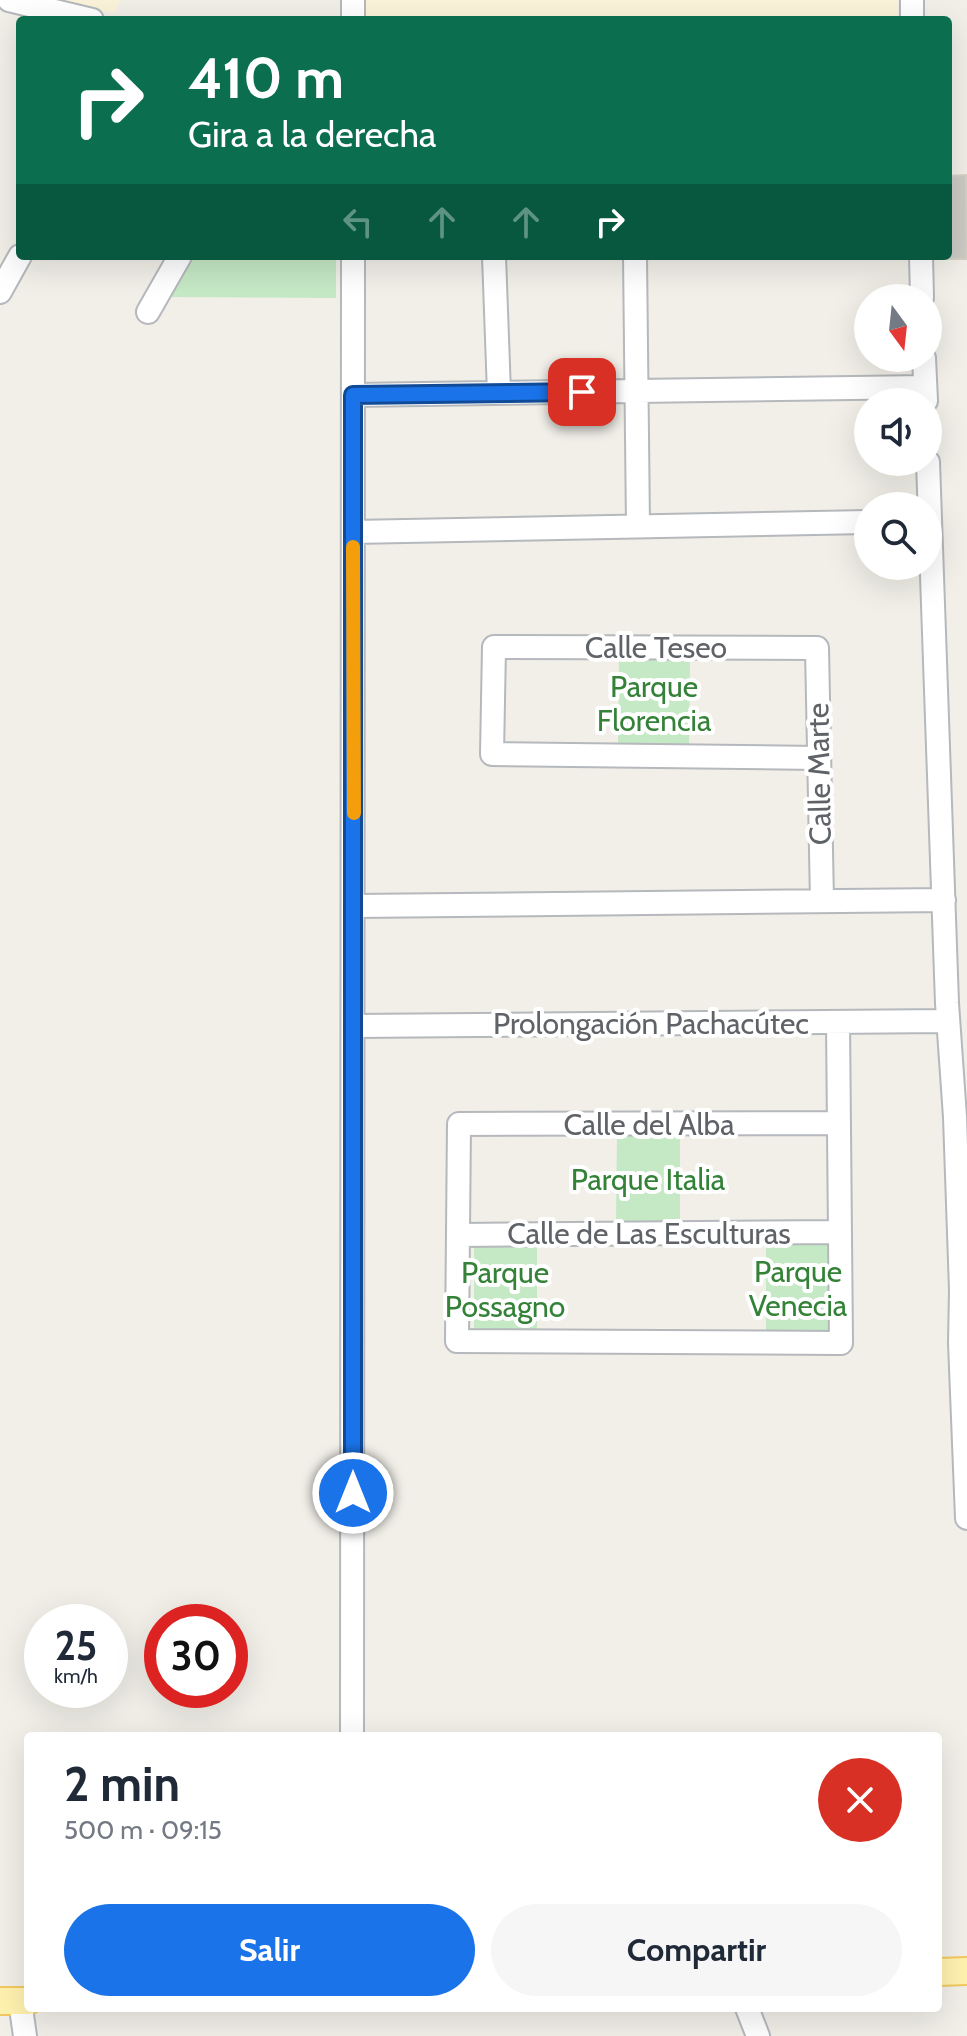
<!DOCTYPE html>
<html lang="es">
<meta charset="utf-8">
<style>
:root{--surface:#fff;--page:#f6f6f7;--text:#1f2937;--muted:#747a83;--accent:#1a73e8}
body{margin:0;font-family:Cabin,sans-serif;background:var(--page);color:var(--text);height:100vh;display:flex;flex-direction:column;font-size:30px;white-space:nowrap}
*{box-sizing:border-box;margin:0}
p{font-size:26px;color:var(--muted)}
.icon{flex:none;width:44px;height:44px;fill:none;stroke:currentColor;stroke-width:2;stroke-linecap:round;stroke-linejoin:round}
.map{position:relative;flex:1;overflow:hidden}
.drawer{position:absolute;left:24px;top:1732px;width:918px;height:280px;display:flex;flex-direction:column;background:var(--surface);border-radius:8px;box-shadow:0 8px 32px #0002}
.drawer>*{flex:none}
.hud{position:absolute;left:16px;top:16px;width:936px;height:244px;border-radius:8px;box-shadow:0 8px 32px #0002;background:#0b6e4f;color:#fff;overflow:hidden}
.needle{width:52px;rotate:165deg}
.fabs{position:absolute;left:854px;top:284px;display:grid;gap:16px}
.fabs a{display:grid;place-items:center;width:88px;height:88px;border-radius:50%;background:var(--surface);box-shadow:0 8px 32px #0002;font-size:40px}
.speed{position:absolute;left:24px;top:1604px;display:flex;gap:16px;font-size:40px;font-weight:700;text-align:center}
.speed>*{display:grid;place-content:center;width:104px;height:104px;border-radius:50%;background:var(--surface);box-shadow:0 8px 32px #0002;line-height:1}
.speed small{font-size:20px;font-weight:400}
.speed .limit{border:12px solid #d22;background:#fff;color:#111}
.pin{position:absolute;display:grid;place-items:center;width:68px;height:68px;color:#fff;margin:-34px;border-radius:16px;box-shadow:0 4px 12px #0006}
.me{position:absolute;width:88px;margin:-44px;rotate:0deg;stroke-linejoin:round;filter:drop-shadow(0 0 6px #0008)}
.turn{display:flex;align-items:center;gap:28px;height:168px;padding:0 40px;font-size:36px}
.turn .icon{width:104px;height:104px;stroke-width:2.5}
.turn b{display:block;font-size:56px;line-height:68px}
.lanes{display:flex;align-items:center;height:76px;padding:0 40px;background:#0003;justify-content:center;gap:40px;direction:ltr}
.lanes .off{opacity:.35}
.round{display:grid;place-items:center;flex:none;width:84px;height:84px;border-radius:42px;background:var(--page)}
.overview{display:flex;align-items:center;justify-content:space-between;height:136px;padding:0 40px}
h1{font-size:48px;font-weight:700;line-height:60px}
.cta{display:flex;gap:16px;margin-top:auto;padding:16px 40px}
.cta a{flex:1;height:92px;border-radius:48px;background:var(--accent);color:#fff;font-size:32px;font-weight:700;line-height:92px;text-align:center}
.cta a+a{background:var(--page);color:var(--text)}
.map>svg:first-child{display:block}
</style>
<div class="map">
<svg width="967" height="2036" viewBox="0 0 967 2036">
<rect width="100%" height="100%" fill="#f1efe8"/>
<path fill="#c5e8c5" d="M189,256H336V298L168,297Z
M619,658L690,659L689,748L618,747Z
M617,1135H680V1222L616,1223Z
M766,1245H830V1332H766Z
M474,1246H537V1333H474Z"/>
<path fill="#fbf3d9" d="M47,0H120L115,13Z
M360,0H898L897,20H359Z"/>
<path fill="#cccac5" stroke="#d6d1c6" stroke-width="2" d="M966,175L967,259H948V176Z"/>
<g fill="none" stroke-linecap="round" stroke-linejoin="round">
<g stroke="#b5b8bc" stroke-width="26">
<path id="minor" d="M9,0L92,20
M912,0V20
M353,20V0
M494,256L499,393
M635,256L638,526
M921,256L922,298
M0,292L20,256
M148,312L180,256
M924,358L926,401
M353,395L925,387
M928,462L947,1003L955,1117L961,1290L960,1343L967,1518
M353,532L868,522
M819,758L492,754L494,647L817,648L822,901
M354,906L944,900
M838,1022L841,1343L457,1341L459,1124L838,1123
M354,1026L948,1021
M458,1235L839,1232
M352,1736L353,256
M20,2001L25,2036
M747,2008L758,2036"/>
</g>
<g stroke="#f2c960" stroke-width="30">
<path id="major" d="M938,1972L967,1971
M0,2001H28"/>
</g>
<use href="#minor" stroke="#fff" stroke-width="22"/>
<use href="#major" stroke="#fff2af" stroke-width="26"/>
</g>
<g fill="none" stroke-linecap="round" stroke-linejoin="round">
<g stroke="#114b97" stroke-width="20">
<path id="route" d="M353,1493V395L582,392"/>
</g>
<use href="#route" stroke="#1a73e8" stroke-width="14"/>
<path stroke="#f59e0b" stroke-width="14" d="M353,547L354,813"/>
</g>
<g text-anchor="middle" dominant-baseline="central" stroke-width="8" stroke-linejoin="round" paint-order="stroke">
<g font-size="30" fill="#5f6368" stroke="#fff">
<text x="656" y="647">Calle Teseo</text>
<text transform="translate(819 774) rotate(-91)">Calle Marte</text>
<text x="651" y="1023">Prolongación Pachacútec</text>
<text x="649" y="1124">Calle del Alba</text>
<text x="649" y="1233">Calle de Las Esculturas</text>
</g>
<g font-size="30" fill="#348238" stroke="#fff">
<text x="654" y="686">Parque<tspan x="654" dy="34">Florencia</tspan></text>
<text x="648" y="1179">Parque Italia</text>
<text x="798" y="1271">Parque<tspan x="798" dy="34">Venecia</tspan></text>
<text x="505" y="1272">Parque<tspan x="505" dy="34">Possagno</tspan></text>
</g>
</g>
</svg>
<div class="fabs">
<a><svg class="needle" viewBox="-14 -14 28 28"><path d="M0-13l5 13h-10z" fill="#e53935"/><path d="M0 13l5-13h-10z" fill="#747a83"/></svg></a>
<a><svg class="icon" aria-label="sound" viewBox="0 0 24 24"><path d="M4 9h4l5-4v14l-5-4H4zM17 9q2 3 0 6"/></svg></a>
<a><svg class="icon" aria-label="search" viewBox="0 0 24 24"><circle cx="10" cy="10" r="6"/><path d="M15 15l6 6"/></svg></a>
</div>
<div class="speed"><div>25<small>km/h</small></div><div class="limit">30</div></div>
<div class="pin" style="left:582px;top:392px;background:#d93025"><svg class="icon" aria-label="arrive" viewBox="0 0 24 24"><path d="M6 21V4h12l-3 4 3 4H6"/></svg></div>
<svg class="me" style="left:353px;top:1493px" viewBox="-20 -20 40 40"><circle r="17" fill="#1a73e8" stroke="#fff" stroke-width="3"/><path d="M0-11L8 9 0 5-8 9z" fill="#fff"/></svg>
<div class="hud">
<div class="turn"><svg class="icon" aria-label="right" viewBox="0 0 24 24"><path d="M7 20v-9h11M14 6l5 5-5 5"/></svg><div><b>410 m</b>Gira a la derecha</div></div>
<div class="lanes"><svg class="icon off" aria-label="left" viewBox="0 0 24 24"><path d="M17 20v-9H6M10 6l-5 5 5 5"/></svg><svg class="icon off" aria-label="ahead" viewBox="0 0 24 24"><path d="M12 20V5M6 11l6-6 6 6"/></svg><svg class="icon off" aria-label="ahead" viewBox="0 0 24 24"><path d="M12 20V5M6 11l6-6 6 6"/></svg><svg class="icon" aria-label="right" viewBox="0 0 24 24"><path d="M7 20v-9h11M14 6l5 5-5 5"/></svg></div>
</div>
<section class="drawer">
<div class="overview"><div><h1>2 min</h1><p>500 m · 09:15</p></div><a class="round" style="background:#d93025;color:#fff"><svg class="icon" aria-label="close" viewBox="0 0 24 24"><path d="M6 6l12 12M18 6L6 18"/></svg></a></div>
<div class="cta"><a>Salir</a><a>Compartir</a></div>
</section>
</div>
